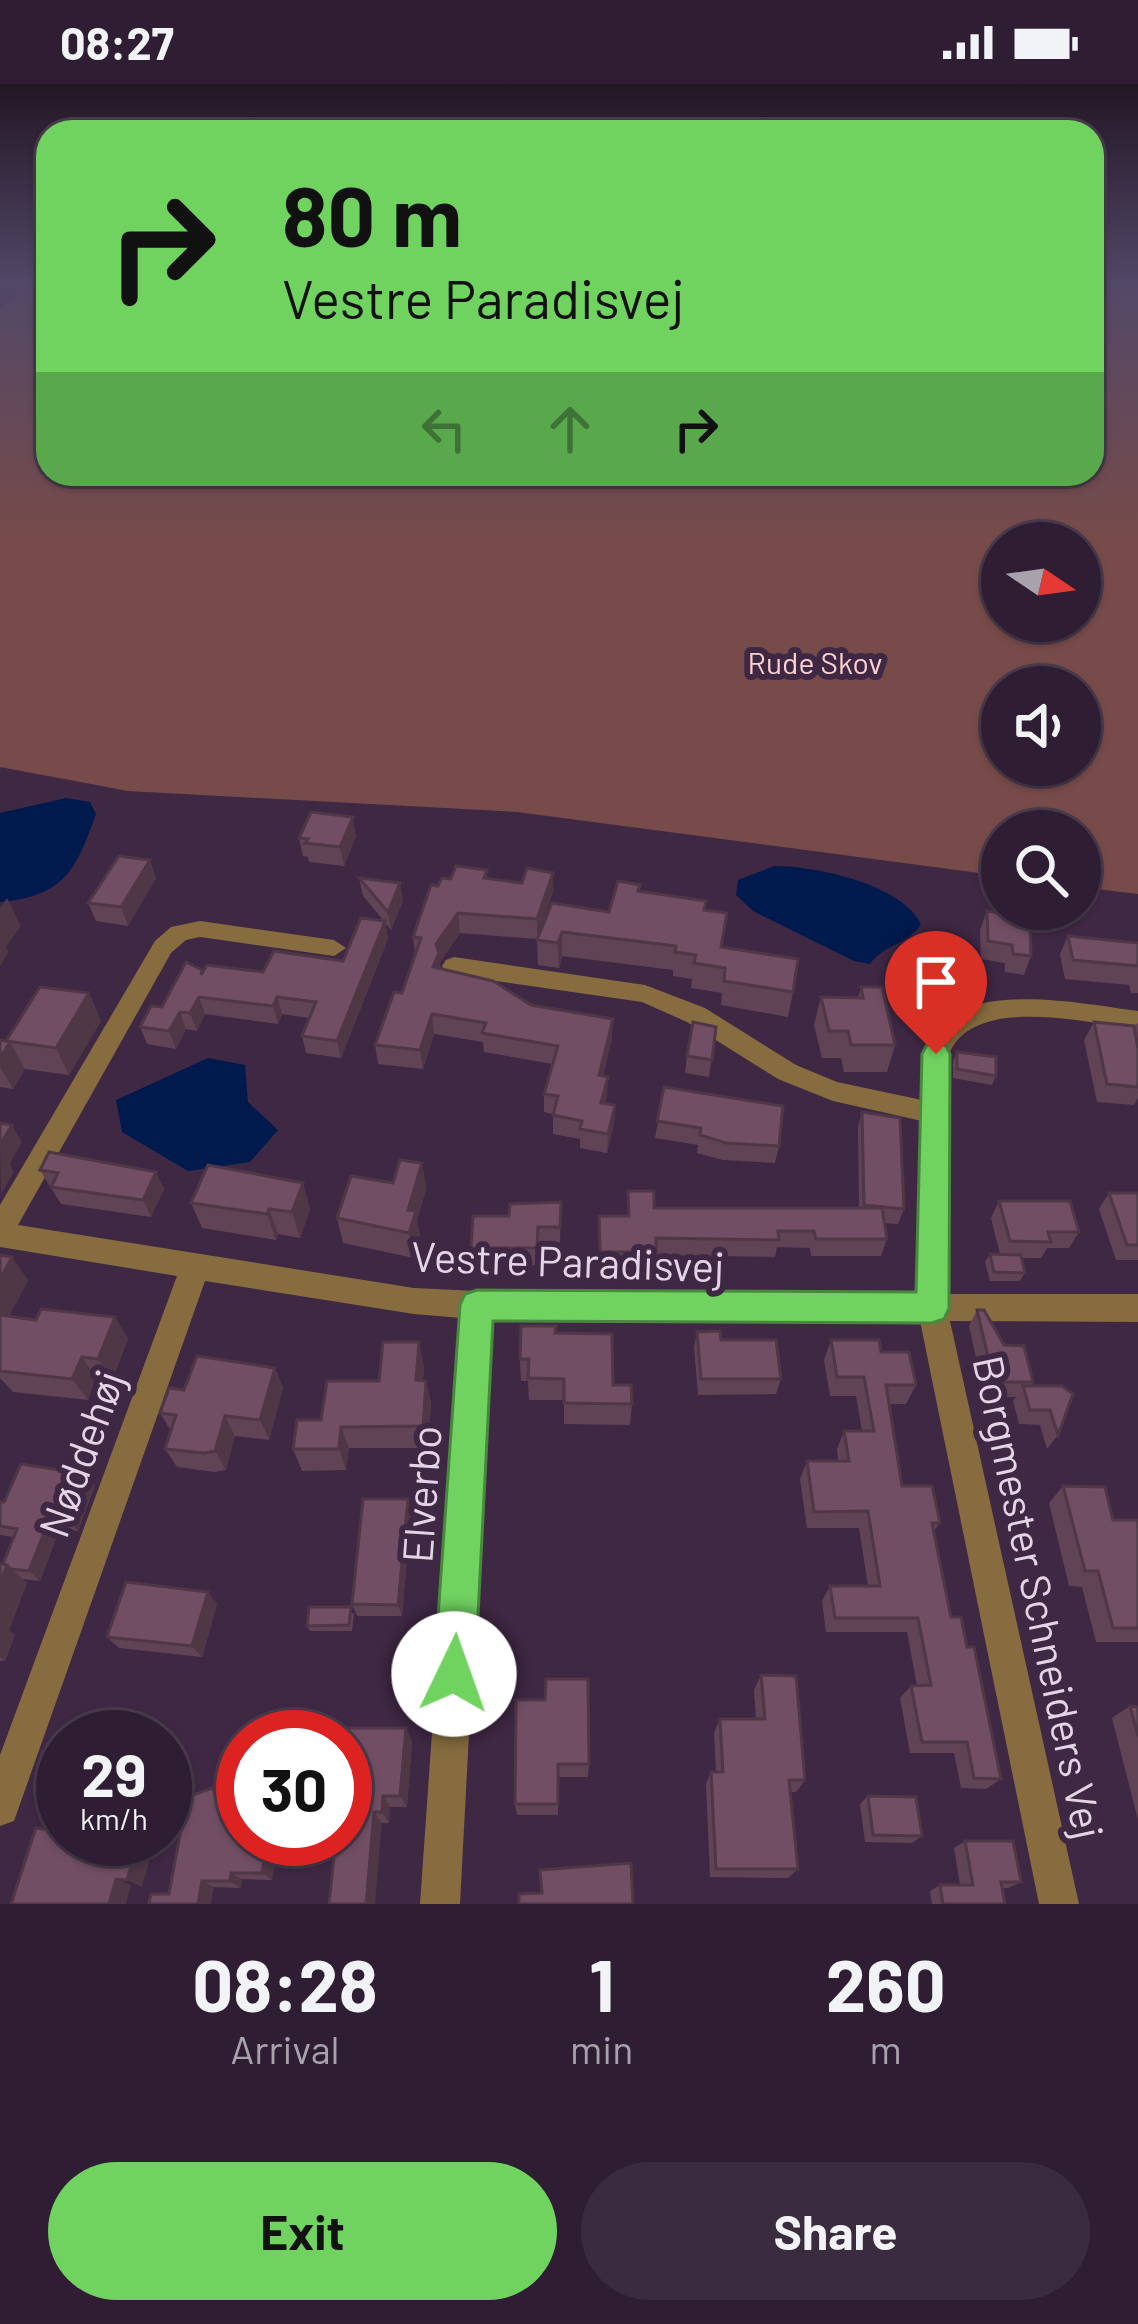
<!DOCTYPE html>
<meta charset="utf-8">
<style>
:root{--surface:#2f1e33;--page:#3b2b3f;--text:#f1f3f6;--muted:#a7a2ac;--line:#4a3c4e;--accent:#70d35f}
body{margin:0;font-family:Barlow,sans-serif;background:var(--page);color:var(--text);height:100vh;display:flex;flex-direction:column;font-size:45px;white-space:nowrap}
*{box-sizing:border-box;margin:0}
p{font-size:39px;color:var(--muted)}
.icon{flex:none;width:66px;height:66px;fill:none;stroke:currentColor;stroke-width:2;stroke-linecap:round;stroke-linejoin:round}
.map{position:relative;height:1820px;overflow:hidden}
.panel{display:flex;flex-direction:column;background:var(--surface);flex:1}
.panel>*{flex:none}
.hud{position:absolute;left:36px;top:36px;width:1068px;height:366px;border-radius:36px;box-shadow:0 3px 9px #0004,0 0 0 3px var(--line);background:#70d35f;color:#111;overflow:hidden}
.needle{width:78px;rotate:103deg}
.fabs{position:absolute;left:981px;top:438px;display:grid;gap:24px}
.fabs a{display:grid;place-items:center;width:120px;height:120px;border-radius:50%;background:var(--surface);box-shadow:0 3px 9px #0004,0 0 0 3px var(--line);font-size:60px}
.speed{position:absolute;left:36px;top:1626px;display:flex;gap:24px;font-size:60px;font-weight:700;text-align:center}
.speed>*{display:grid;place-content:center;width:156px;height:156px;border-radius:50%;background:var(--surface);box-shadow:0 3px 9px #0004,0 0 0 3px var(--line);line-height:1}
.speed small{font-size:30px;font-weight:400}
.speed .limit{border:18px solid #d22;background:#fff;color:#111}
.pin{position:absolute;display:grid;place-items:center;width:102px;height:102px;color:#fff;margin:-123px -51px;border-radius:50% 50% 50% 0;rotate:-45deg;box-shadow:0 0 12px #0007}
.pin .icon{rotate:45deg}
.me{position:absolute;width:132px;margin:-66px;rotate:3deg;stroke-linejoin:round;filter:drop-shadow(0 0 9px #0008)}
.turn{display:flex;align-items:center;gap:42px;height:252px;padding:0 48px;font-size:54px}
.turn .icon{width:156px;height:156px;stroke-width:2.5}
.turn b{display:block;font-size:84px;line-height:102px}
.lanes{display:flex;align-items:center;height:114px;padding:0 48px;background:#0003;justify-content:center;gap:60px;direction:ltr}
.lanes .off{opacity:.35}
.eta{display:flex;justify-content:space-evenly;align-items:center;height:204px;text-align:center}
.eta b{font-size:72px;font-weight:700;line-height:84px}
.primary-button{display:flex;gap:24px;margin-top:auto;padding:24px 48px}
.primary-button a{flex:1;height:138px;border-radius:72px;background:var(--accent);color:#111;font-size:48px;font-weight:700;line-height:138px;text-align:center}
.primary-button a+a{background:var(--page);color:var(--text)}
.status{display:flex;justify-content:space-between;align-items:center;height:84px;padding:0 60px;background:var(--surface);direction:ltr}
.status svg{height:33px;fill:currentColor}
.map>svg:first-child{display:block}
</style>
<div class="status"><b>08:27</b><svg viewBox="0 0 49 12"><path d="M0 12V9h3v3zM5 12V6h3v6zM10 12V3h3v9zM15 12V0h3v12zM26 1h20v11H26zM47 4h2v5h-2z"/></svg></div>
<div class="map">
<svg width="1138" height="1820" viewBox="0 0 1138 1820">
<rect width="100%" height="100%" fill="#3f2844"/>
<path fill="#774b4a" fill-rule="evenodd" d="M1092,200H1138V810L1080,803V747H1002V792L517,728L128,707L0,683V224L33,206L48,205V390H1092ZM1002,459H1080V537H1002ZM1002,603H1080V681H1002Z"/>
<path fill="#011a4d" d="M66,714L90,718L96,730C76,786 65,812 0,818V729Z
M774,782C816,782 901,800 921,840C908,861 883,861 870,880L854,877L753,827L736,811L738,796Z
M208,974L245,981L248,1018L278,1046L250,1078L188,1087L122,1048L116,1016Z"/>
<g fill="none" stroke-linecap="round" stroke-linejoin="round">
<path fill="#866c3e" fill-rule="evenodd" d="M200,837L334,856L346,864L334,872L200,853L186,856L171,869L18,1141L414,1204L477,1207L918,1209L922,1037L833,1017L778,995L687,938L642,918L454,891L446,888L442,882L446,876L454,873L645,901L705,924L796,981L837,998L922,1016C923,1001 920,983 924,969C945,889 1080,920 1138,927V945C1086,939 974,910 949,970L947,1210H1138V1238L950,1237L1079,1820H1039L920,1237L491,1235L460,1820H420L461,1234L414,1230L205,1197L19,1723L14,1737L0,1742V1671L177,1192L0,1163V1121L155,857L171,843Z"/>
</g>
<path fill="#614356" d="M356,752L344,782L309,778L308,773L303,772L299,754Z
M487,786V794L553,808L537,855L460,849L440,878V885L612,954L603,992L607,1012L605,1019L615,1021L614,1040L607,1069L580,1064V1055L553,1050V1030L544,1028V1010L553,980L484,968L483,958L434,950L423,985L378,980L375,961L402,909L415,870L413,853L438,802L451,795Z
M156,794L128,842L96,837L88,819Z
M359,794L403,817L391,846L385,839L388,855L341,974L306,969L302,952L309,934L282,930L278,940L205,930L197,947L186,945L176,965L147,960L140,943L162,923L263,888L343,877L384,837L363,812Z
M639,807L705,826L722,863L793,908L788,933L721,921L722,909L691,904L692,895L673,892V886L562,872L559,884L538,881L537,856L609,828Z
M987,827L1031,872L1024,891L1005,888V879L981,875L980,846Z
M1068,852L1138,859V909H1131L1129,901L1065,895L1060,870Z
M861,903L895,961L887,988H844L841,974H822L814,941L821,913L858,914Z
M907,905L933,925L930,934H910L904,914Z
M89,909L101,937L69,991L25,985L13,1005L0,1003V956L6,957Z
M1094,938L1134,942L1138,939V1014L1134,1021L1097,1018L1084,956Z
M716,943L709,993L685,989L687,972Z
M957,968L996,992L992,1001L953,994V977Z
M664,1003L779,1062L775,1079L723,1076L697,1069L698,1061L655,1054Z
M862,1028L904,1125L898,1140L884,1139L887,1155L881,1172H811L810,1164L777,1163L775,1173L656,1171L654,1185H600L599,1132H628V1107L654,1124H859L858,1044Z
M422,1079L426,1105L417,1136L420,1152L414,1174L343,1159L337,1134Z
M40,1086L156,1088L164,1105L151,1133L61,1120Z
M1109,1109H1138V1176H1116L1099,1125Z
M999,1117L1079,1148L1069,1164H1047L1041,1174H1022L1025,1189L1020,1197H990L985,1178L990,1170H1000L991,1134Z
M561,1118L560,1160L538,1159L537,1181H473L471,1164L509,1132Z
M191,1119L310,1125L300,1154L278,1150L276,1156L202,1144Z
M0,1171L28,1196L9,1232L36,1236L115,1233L128,1255L112,1296L96,1294L88,1316L13,1308L0,1294Z
M977,1226L1033,1298L1031,1302H1062L1058,1351L1047,1365L1040,1341L1019,1340L1013,1317L1016,1313H985L969,1242Z
M697,1248L721,1256L781,1295L776,1310L698,1311L694,1263Z
M555,1249L632,1320L630,1341L564,1340V1316H529L528,1297H521L520,1275Z
M831,1256L881,1268L916,1301L906,1320H889L902,1402L940,1439L933,1448L951,1533L967,1563L1001,1695L986,1705L961,1704L954,1669H910L900,1614L911,1602H917L907,1548H826L822,1517L830,1502H868L859,1444H807L800,1395L807,1377H838L837,1365L844,1347H862L856,1312H830L824,1276Z
M424,1281L423,1297H426L431,1319L428,1364H349L346,1386L302,1387L293,1365L321,1336L379,1297Z
M275,1284L283,1304L269,1356L235,1352L226,1386L215,1388L177,1383L165,1365L171,1347L160,1329L184,1306Z
M95,1401L78,1447L60,1444L40,1497L22,1495L27,1499L9,1546L15,1551L5,1577H0V1480H3L14,1453L0,1451V1418Z
M1063,1402L1113,1436H1138V1558H1096L1082,1503L1069,1502L1049,1419Z
M408,1415L411,1429L402,1532H357L352,1520Z
M208,1508L217,1520L202,1573L119,1564L107,1553Z
M354,1529L352,1547H310L307,1542Z
M761,1591L805,1696L796,1708H790L798,1785L788,1794L710,1793L706,1700L711,1688H716L714,1649L720,1635H756L754,1606Z
M516,1616L589,1680L588,1693H559L558,1731H517L515,1720Z
M1130,1622L1138,1623V1736L1112,1634Z
M412,1657L407,1723H390L389,1739H382L336,1755Z
M868,1712L922,1752L912,1759L865,1758L860,1720Z
M243,1755H278L272,1796L242,1795L241,1804L214,1803L169,1810Z
M965,1757L1021,1798L1008,1804H1002L1005,1820H932L930,1807L940,1801H960L954,1764Z"/>
<path fill="#4f3746" d="M353,733L356,752L344,782L340,763Z
M150,776L156,794L128,842L121,823Z
M553,789V808L537,855V835Z
M400,799L403,817L391,846L388,828Z
M7,814L21,842L6,863L9,868L0,882V824Z
M458,829L460,849L440,878L441,888L433,883L436,860Z
M385,837L388,855L341,974L337,957Z
M562,848V872L559,884L558,859Z
M89,909L101,937L69,991L56,964Z
M199,913L205,930L197,947L190,929Z
M277,913L282,930L278,940L273,922Z
M180,928L186,945L176,965L169,947Z
M432,930L434,950L423,985L420,966Z
M613,935L612,954L598,1010L599,991Z
M10,958L25,985L13,1005L0,983V974Z
M608,993L607,1012L600,1037L601,1019Z
M615,1021L614,1040L607,1069L608,1050Z
M12,1041L22,1058L10,1080L14,1088L1,1110L0,1061Z
M422,1079L426,1105L417,1136L420,1152L414,1174L409,1149L408,1126Z
M156,1088L164,1105L151,1133L143,1116Z
M303,1099L310,1125L300,1154L292,1128Z
M269,1125L278,1150L276,1156L267,1130Z
M12,1173L28,1196L0,1249V1195Z
M115,1233L128,1255L112,1296L98,1275Z
M419,1258L424,1281L421,1319L416,1296Z
M82,1273L96,1294L88,1316L72,1295Z
M275,1284L283,1304L269,1356L260,1336Z
M426,1297L431,1319L428,1364L423,1342Z
M225,1332L235,1352L226,1386L215,1367Z
M341,1343L349,1364L346,1386L339,1365Z
M86,1390L95,1401L78,1447L68,1436Z
M408,1415L411,1429L402,1532L398,1521Z
M50,1433L60,1444L40,1497L29,1487Z
M7,1481L27,1499L9,1546L15,1551L5,1577L0,1573V1499Z
M208,1508L217,1520L202,1573L192,1562Z
M406,1644L412,1657L407,1723L400,1712Z
M383,1712L390,1723L389,1739L382,1728Z
M374,1728L382,1739L375,1820H366Z
M139,1755H155L142,1803L127,1796Z
M267,1755H278L272,1796L262,1789Z
M231,1789L242,1795L241,1804L230,1797Z
M116,1795L131,1801L126,1820H109Z
M202,1797L214,1803L211,1820H198Z"/>
<path fill="#714e64" stroke="#4f3746" stroke-width="3" d="M311,728L353,733L340,763L305,759L308,755L299,754Z
M119,772L150,776L121,823L88,819Z
M456,782L487,786L484,794L522,799L527,784L553,789L537,835L458,829L436,860L439,869L433,883L493,897L531,921L613,935L599,991L608,993L601,1019L615,1021L608,1050L580,1045L582,1037L553,1031L558,1012L544,1010L558,962L482,949L486,939L432,930L420,966L375,961L394,908L402,909L421,854L413,853L431,801L438,802L442,794L451,795Z
M359,794L400,799L388,828Z
M618,797L640,801L638,807L706,817L704,826L727,829L721,863L798,875L793,908L724,897L725,884L694,879L696,871L675,868L676,862L562,848L558,859L537,856L552,819L609,828Z
M987,827L1015,831V841L1030,843L1031,872L1013,870L1012,861L988,857Z
M361,834L385,837L337,957L302,952L316,918L277,913L273,922L199,913L190,929L180,928L169,947L140,943L151,922L162,923L186,878L202,886L201,891L207,881L263,888L274,867L343,877Z
M1068,852L1138,859V882L1073,876Z
M40,903L89,909L56,964L6,957L10,958L0,974V956L6,957Z
M861,903H882L895,961H851L848,947H829L821,913L863,914Z
M907,905H928L933,925H913Z
M693,938L716,943L712,976L687,972Z
M1094,938L1134,942L1138,965V1003L1107,1000Z
M957,968L996,973V992L957,985Z
M664,1003L783,1022L779,1062L726,1059L700,1051L701,1044L657,1037Z
M862,1028L900,1034L904,1125L864,1121Z
M0,1039L12,1041L0,1061Z
M49,1068L156,1088L143,1116L51,1103L58,1089L40,1086Z
M400,1076L422,1079L408,1126L416,1127L409,1149L337,1134L351,1092L393,1099Z
M208,1081L303,1099L292,1128L269,1125L267,1130L191,1119Z
M628,1107H654V1124H882L887,1155H816L814,1147H778L779,1156L656,1154V1168H600L599,1132H629Z
M1109,1109H1138V1161H1127Z
M999,1117H1070L1079,1148H1048L1051,1158L1010,1157Z
M561,1118L560,1143H538L537,1164H471L473,1132H509L510,1120Z
M990,1170L1021,1171L1025,1189L994,1188Z
M0,1171L12,1173L0,1195Z
M41,1225L115,1233L98,1275L82,1273L72,1295L0,1287V1231L36,1236Z
M977,1226H984L1004,1261L1024,1262L1033,1298H994Z
M521,1242H556L555,1249L612,1250L613,1301H631L632,1320L564,1319V1295L528,1294L529,1275H520Z
M720,1247L721,1256H776L781,1295H701L697,1248Z
M831,1256H879L881,1268H909L916,1301H886L902,1402H932L940,1439H932L951,1533H961L967,1563H974L1001,1695L974,1694L967,1658H922L911,1602L931,1601L918,1534H835L830,1502H880L868,1427L814,1428L807,1377H849L844,1347H874L864,1293H837Z
M383,1258H419L416,1296L426,1297L423,1342L341,1343L339,1365H293L297,1336H321L327,1297H379Z
M197,1272L275,1284L260,1336L225,1332L215,1367L204,1369L165,1365L176,1331L160,1329L169,1304L184,1306Z
M1023,1302H1062L1073,1310L1058,1351L1050,1326H1030Z
M21,1380L86,1390L68,1436L50,1433L29,1487L11,1485L7,1481L3,1480L17,1445L0,1442V1418H4Z
M1063,1402L1105,1403L1113,1436H1138V1544H1113L1098,1487H1085Z
M363,1415H408L398,1521L352,1520Z
M0,1480L7,1481L0,1499Z
M126,1498L208,1508L192,1562L107,1553Z
M309,1523H351L349,1541L307,1542Z
M761,1591L796,1592L805,1696H789L798,1785H716L711,1688H723L720,1635H765Z
M546,1595H588L589,1680H558V1720H515L516,1616H545Z
M1130,1622L1138,1623V1652Z
M348,1644H406L400,1712H383L382,1728H374L366,1820H329L336,1755H345V1672Z
M212,1704L220,1714H243V1755H267L262,1789H231L230,1797H202L198,1820H149L151,1810H169L187,1713Z
M868,1712L916,1713L922,1752L873,1751Z
M36,1744L63,1748V1755H139L127,1796L116,1795L109,1820H11Z
M965,1757H1013L1021,1798H1001L1005,1820H943L940,1801H973Z
M631,1779L633,1820H519V1810L542,1809L540,1786Z"/>
<linearGradient id="sky" x2="0" y2="1"><stop stop-color="#231625"/><stop offset="0.44" stop-color="#524867"/><stop offset="1" stop-color="#524867" stop-opacity="0"/></linearGradient>
<rect width="1138" height="455" fill="url(#sky)"/>
<path fill="#70d35f" stroke="#49893e" stroke-width="3" d="M936,959L946,962L950,970L949,1224L944,1235L932,1239L493,1237L475,1590L469,1604L454,1610L440,1604L434,1590L460,1221L465,1210L477,1206L916,1208L922,970L926,962Z"/>
<g text-anchor="middle" dominant-baseline="central" stroke-width="12" stroke-linejoin="round" paint-order="stroke">
<g font-size="30" fill="#ffd1cf" stroke="#3f2844">
<text x="815" y="578">Rude Skov</text>
</g>
<g font-size="42" fill="#e4d5e6" stroke="#3f2844">
<text transform="translate(568 1176) rotate(2)">Vestre Paradisvej</text>
<text transform="translate(80 1369) rotate(-70)">Nøddehøj</text>
<text transform="translate(420 1410) rotate(-86)">Elverbo</text>
<text transform="translate(1040 1513) rotate(78)">Borgmester Schneiders Vej</text>
</g>
</g>
</svg>
<div class="fabs">
<a><svg class="needle" viewBox="-14 -14 28 28"><path d="M0-13l5 13h-10z" fill="#e53935"/><path d="M0 13l5-13h-10z" fill="#a7a2ac"/></svg></a>
<a><svg class="icon" aria-label="sound" viewBox="0 0 24 24"><path d="M4 9h4l5-4v14l-5-4H4zM17 9q2 3 0 6"/></svg></a>
<a><svg class="icon" aria-label="search" viewBox="0 0 24 24"><circle cx="10" cy="10" r="6"/><path d="M15 15l6 6"/></svg></a>
</div>
<div class="speed"><div>29<small>km/h</small></div><div class="limit">30</div></div>
<div class="pin" style="left:936px;top:970px;background:#d93025"><svg class="icon" aria-label="arrive" viewBox="0 0 24 24"><path d="M6 21V4h12l-3 4 3 4H6"/></svg></div>
<svg class="me" style="left:454px;top:1590px" viewBox="-20 -20 40 40"><circle r="19" fill="#fff"/><path d="M0-13L10 11 0 6-10 11z" fill="#70d35f"/></svg>
<div class="hud">
<div class="turn"><svg class="icon" aria-label="right" viewBox="0 0 24 24"><path d="M7 20v-9h11M14 6l5 5-5 5"/></svg><div><b>80 m</b>Vestre Paradisvej</div></div>
<div class="lanes"><svg class="icon off" aria-label="left" viewBox="0 0 24 24"><path d="M17 20v-9H6M10 6l-5 5 5 5"/></svg><svg class="icon off" aria-label="ahead" viewBox="0 0 24 24"><path d="M12 20V5M6 11l6-6 6 6"/></svg><svg class="icon" aria-label="right" viewBox="0 0 24 24"><path d="M7 20v-9h11M14 6l5 5-5 5"/></svg></div>
</div>
</div>
<section class="panel">
<div class="eta">
<div><b>08:28</b><p>Arrival</p></div>
<div><b>1</b><p>min</p></div>
<div><b>260</b><p>m</p></div>
</div>
<div class="primary-button"><a>Exit</a><a>Share</a></div>
</section>
